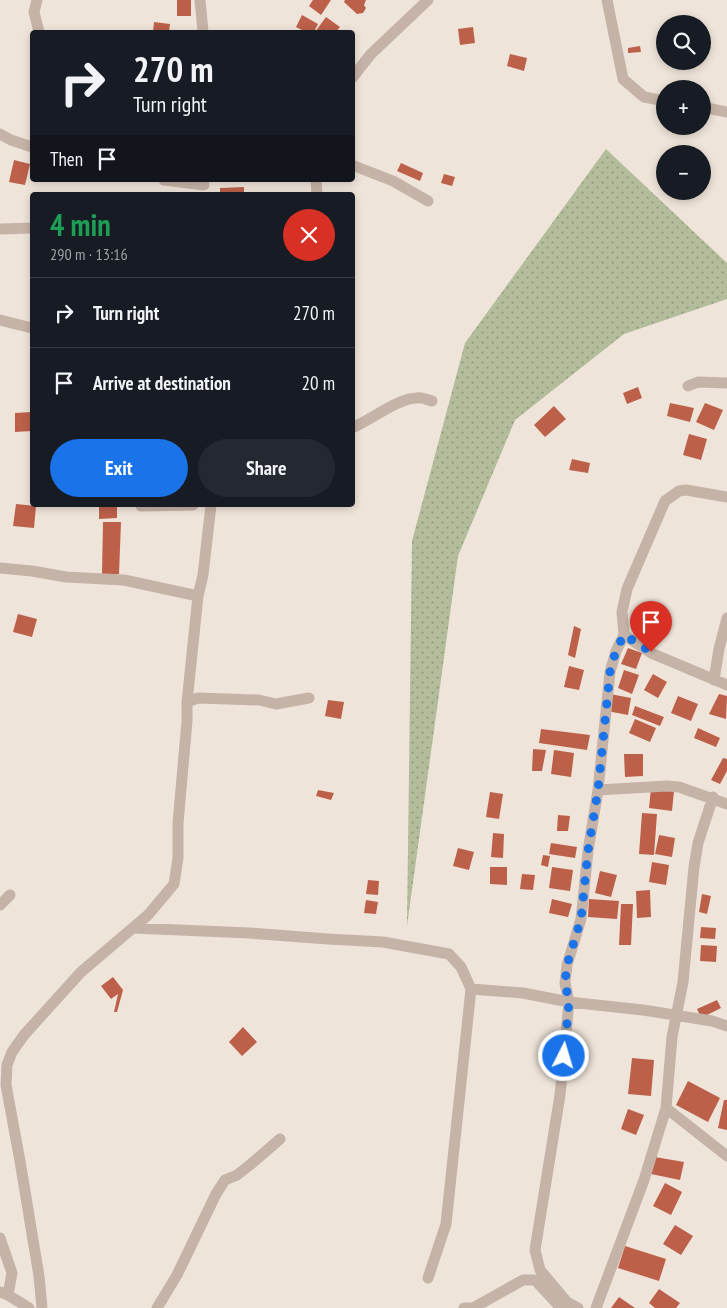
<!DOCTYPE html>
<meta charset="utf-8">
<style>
:root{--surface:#171b24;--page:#242831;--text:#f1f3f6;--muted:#9ea1a6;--line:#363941;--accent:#1a73e8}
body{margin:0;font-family:"PT Sans Narrow",sans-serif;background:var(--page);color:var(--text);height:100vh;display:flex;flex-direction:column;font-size:19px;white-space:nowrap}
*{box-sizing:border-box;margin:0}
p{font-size:16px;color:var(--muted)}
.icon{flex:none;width:28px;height:28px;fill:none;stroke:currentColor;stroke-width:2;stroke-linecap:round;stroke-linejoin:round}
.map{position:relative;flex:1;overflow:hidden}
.drawer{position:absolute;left:30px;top:192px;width:325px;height:315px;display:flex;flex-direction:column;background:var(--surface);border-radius:5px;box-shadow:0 2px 8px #0003}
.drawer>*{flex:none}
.top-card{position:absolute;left:30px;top:30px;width:325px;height:152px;border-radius:5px;box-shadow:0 2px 8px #0003;background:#171b24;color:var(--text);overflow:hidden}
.fabs{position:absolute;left:656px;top:15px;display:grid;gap:10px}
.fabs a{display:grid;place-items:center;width:55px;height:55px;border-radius:50%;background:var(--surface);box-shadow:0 2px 8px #0003;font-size:25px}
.pin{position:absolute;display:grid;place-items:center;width:42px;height:42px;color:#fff;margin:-51px -21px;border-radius:50% 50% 50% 0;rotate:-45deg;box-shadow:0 0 5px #0007}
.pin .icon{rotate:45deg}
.me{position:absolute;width:55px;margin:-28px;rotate:5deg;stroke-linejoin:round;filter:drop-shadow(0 0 4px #0008)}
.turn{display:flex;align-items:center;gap:18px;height:105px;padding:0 20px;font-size:22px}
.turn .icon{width:65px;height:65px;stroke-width:2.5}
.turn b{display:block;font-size:35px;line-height:42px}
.then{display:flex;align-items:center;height:48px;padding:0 20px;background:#0003;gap:10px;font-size:19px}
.round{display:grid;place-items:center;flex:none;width:52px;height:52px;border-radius:26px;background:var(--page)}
.summary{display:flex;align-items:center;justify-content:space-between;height:85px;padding:0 20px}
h1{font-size:30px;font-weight:600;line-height:38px;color:#1e9e55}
.cta{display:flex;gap:10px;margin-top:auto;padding:10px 20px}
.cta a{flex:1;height:58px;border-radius:30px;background:var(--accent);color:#fff;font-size:20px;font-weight:600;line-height:58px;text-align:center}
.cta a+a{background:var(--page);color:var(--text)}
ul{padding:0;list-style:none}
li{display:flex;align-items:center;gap:15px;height:70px;padding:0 20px;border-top:1px solid var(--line)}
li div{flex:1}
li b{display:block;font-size:19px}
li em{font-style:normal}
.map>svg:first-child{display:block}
</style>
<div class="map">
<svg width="727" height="1308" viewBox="0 0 727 1308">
<defs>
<pattern id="grass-dots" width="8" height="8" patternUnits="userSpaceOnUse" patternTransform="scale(1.25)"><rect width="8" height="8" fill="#b3bd9b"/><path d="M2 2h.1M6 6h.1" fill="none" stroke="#929a7e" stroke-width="1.8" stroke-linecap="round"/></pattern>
</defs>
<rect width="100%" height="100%" fill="#efe4d9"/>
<path fill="url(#grass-dots)" d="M606,149L727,263V299L624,334L515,420L458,556L407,926L412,541L465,343Z"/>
<path fill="#bc604a" d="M177,0H191V16H177Z
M313,0H331L321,15L309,6Z
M345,0H366L364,5L366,8L363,13L357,14L344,2Z
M302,15L318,24L314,32H306L296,27Z
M326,17L340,27L336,32H315Z
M154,22L170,24L169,32H153Z
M473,27L475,43L460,45L458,29Z
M640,46L641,52L628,53V48Z
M510,54L527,58L524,71L507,66Z
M14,160L30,164L25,185L9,182Z
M401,163L423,173L420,181L397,171Z
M444,174L455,177L452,186L441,183Z
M244,187V195H220V188Z
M638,387L642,398L627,404L623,393Z
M670,403L694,408L690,422L667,416Z
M705,403L723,410L714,430L696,422Z
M554,406L566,419L545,437L534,425Z
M31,412L32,431L15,432V413Z
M689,434L707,439L701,460L683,455Z
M572,459L590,463L588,473L569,470Z
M16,504L36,506L34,528L13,526Z
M99,505H117V518L99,519Z
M103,522H121L119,574H102Z
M18,614L37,619L32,637L13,632Z
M574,626L581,629L575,658L568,655Z
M628,648L642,653L636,669L621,664Z
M569,666L584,670L579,690L564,687Z
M624,670L639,675L632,694L618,688Z
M653,674L667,682L658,698L644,690Z
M610,694L631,698L628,715L607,711Z
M719,694L727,696L726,719L709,714Z
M678,696L698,704L691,721L671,713Z
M328,700L344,702L341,719L325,716Z
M635,706L664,717L660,726L632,715Z
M635,719L656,728L650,742L629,733Z
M698,728L720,738L716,747L694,738Z
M541,729L590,735L587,750L539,743Z
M533,749L546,750L542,771H532Z
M554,750L574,753L571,777L551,774Z
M624,754H643V776L625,777Z
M723,758L727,759V771L720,784L711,780Z
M651,788L674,791L672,811L649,808Z
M318,790L334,793L331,800L316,796Z
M490,792L503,794L499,819L486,817Z
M642,813L657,814L654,855L639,854Z
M558,815L570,816L568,831H557Z
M493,833L504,834L503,858L491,857Z
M659,835L675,838L672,857L655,854Z
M551,843L577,847L575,858L549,854Z
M458,848L474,852L469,870L453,866Z
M543,855L550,856L548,867L541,865Z
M652,862L669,865L666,885L649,882Z
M490,867H507V885L490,884Z
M552,867L573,870L570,891L549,888Z
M600,871L617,875L611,897L595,893Z
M522,874L535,875L533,890L520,889Z
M368,880L379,881L378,895L366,894Z
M650,890L651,917L637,918L636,891Z
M702,894L711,896L707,914L699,912Z
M552,899L572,904L568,917L549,913Z
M589,899L619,901L617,919L588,917Z
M366,900L378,902L376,914L364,913Z
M621,904H633L631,945H619Z
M701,927L716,928L715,939L700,938Z
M701,945L717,946L716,962L700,961Z
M113,977L123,990L117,1012H114L118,994L111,999L101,986Z
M717,1000L721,1008L701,1018L697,1009Z
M243,1027L257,1042L242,1056L229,1042Z
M632,1058L654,1060L651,1096L628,1094Z
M688,1081L720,1098L708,1122L676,1105Z
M724,1100H727V1130L718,1128Z
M628,1109L644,1115L636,1135L621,1129Z
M655,1157L684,1162L680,1180L651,1174Z
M665,1183L682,1192L671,1215L653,1206Z
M675,1225L693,1236L681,1255L663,1244Z
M625,1246L666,1259L659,1281L618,1268Z
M659,1289L680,1303L676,1308H655L649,1303Z
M619,1297L635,1308H611Z"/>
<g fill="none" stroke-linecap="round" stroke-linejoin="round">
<path stroke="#c6b3a7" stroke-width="11" d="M37,0L34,12L39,32
M200,0L203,32
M607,0L623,79L644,97L665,101
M352,78L371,54L428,0
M702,107L727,112
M0,134L11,140L32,147
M352,165L393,181L428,201
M164,180L204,185
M316,180L317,195
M0,229L32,228
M0,320L32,328
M688,386L698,382L727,383
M352,428C371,420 398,398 417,398C422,397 427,400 432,401
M141,506L193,505
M0,568L32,571L66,577L124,580L198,596
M624,635L651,653L727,685
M714,680L719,649L727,618
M187,702L198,698L259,700L276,704L309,698
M598,790L667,786L679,787L727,804
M0,905L10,895
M133,928L249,933L328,939L383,942L449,954L461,967L471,989
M666,1108L727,1156
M0,1238L12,1273L8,1295
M428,1278L446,1224L471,989L523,993L569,1002L643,1010L712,1021L727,1026
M0,1292L8,1295L29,1308
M42,1308L39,1276L20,1161L6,1085L7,1065L12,1052L24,1035L81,972L148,915L174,884L178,858V823L187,721V702L198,596L203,575L211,505
M157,1308L177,1275L216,1194L225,1180L237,1175L251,1164L280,1139
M464,1308H473L523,1280H535L561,1308
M578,1308L567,1302L540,1270L535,1250L560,1095L569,1002L565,983L567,965L581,919L588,851L598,790L610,672L616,651L624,635L622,612L627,589L665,501L679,491L686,490L727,497
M596,1308L644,1180L666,1108L672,1037L683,982L694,867L698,843L713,797"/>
</g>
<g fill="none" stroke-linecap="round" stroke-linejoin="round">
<path stroke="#1a73e8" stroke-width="9" stroke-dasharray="0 16.2" d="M564,1056L569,1002L565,982L567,965L581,919L588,851L598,790L610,672L616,650L624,635L651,652"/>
</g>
</svg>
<div class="fabs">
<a><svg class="icon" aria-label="search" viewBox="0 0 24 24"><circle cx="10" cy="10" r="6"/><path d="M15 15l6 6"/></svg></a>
<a>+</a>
<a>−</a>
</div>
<div class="pin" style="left:651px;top:652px;background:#d93025"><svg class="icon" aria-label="arrive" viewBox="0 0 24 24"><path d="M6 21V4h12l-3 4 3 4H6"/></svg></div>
<svg class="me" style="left:564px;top:1056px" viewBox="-20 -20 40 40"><circle r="17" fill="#1a73e8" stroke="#fff" stroke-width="3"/><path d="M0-11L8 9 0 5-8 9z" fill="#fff"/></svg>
<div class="top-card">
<div class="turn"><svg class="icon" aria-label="right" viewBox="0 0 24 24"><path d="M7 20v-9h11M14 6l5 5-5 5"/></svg><div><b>270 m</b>Turn right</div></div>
<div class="then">Then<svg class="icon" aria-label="arrive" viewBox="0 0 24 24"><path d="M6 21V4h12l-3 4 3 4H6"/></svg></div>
</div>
<section class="drawer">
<div class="summary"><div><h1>4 min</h1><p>290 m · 13:16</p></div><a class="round" style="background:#d93025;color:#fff"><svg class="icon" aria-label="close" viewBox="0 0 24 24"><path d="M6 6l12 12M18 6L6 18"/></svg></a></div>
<ul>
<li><svg class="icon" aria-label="right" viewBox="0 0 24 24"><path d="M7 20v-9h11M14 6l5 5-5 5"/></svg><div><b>Turn right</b></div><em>270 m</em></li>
<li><svg class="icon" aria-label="arrive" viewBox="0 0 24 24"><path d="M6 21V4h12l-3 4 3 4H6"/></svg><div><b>Arrive at destination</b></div><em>20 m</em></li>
</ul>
<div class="cta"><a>Exit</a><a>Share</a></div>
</section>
</div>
